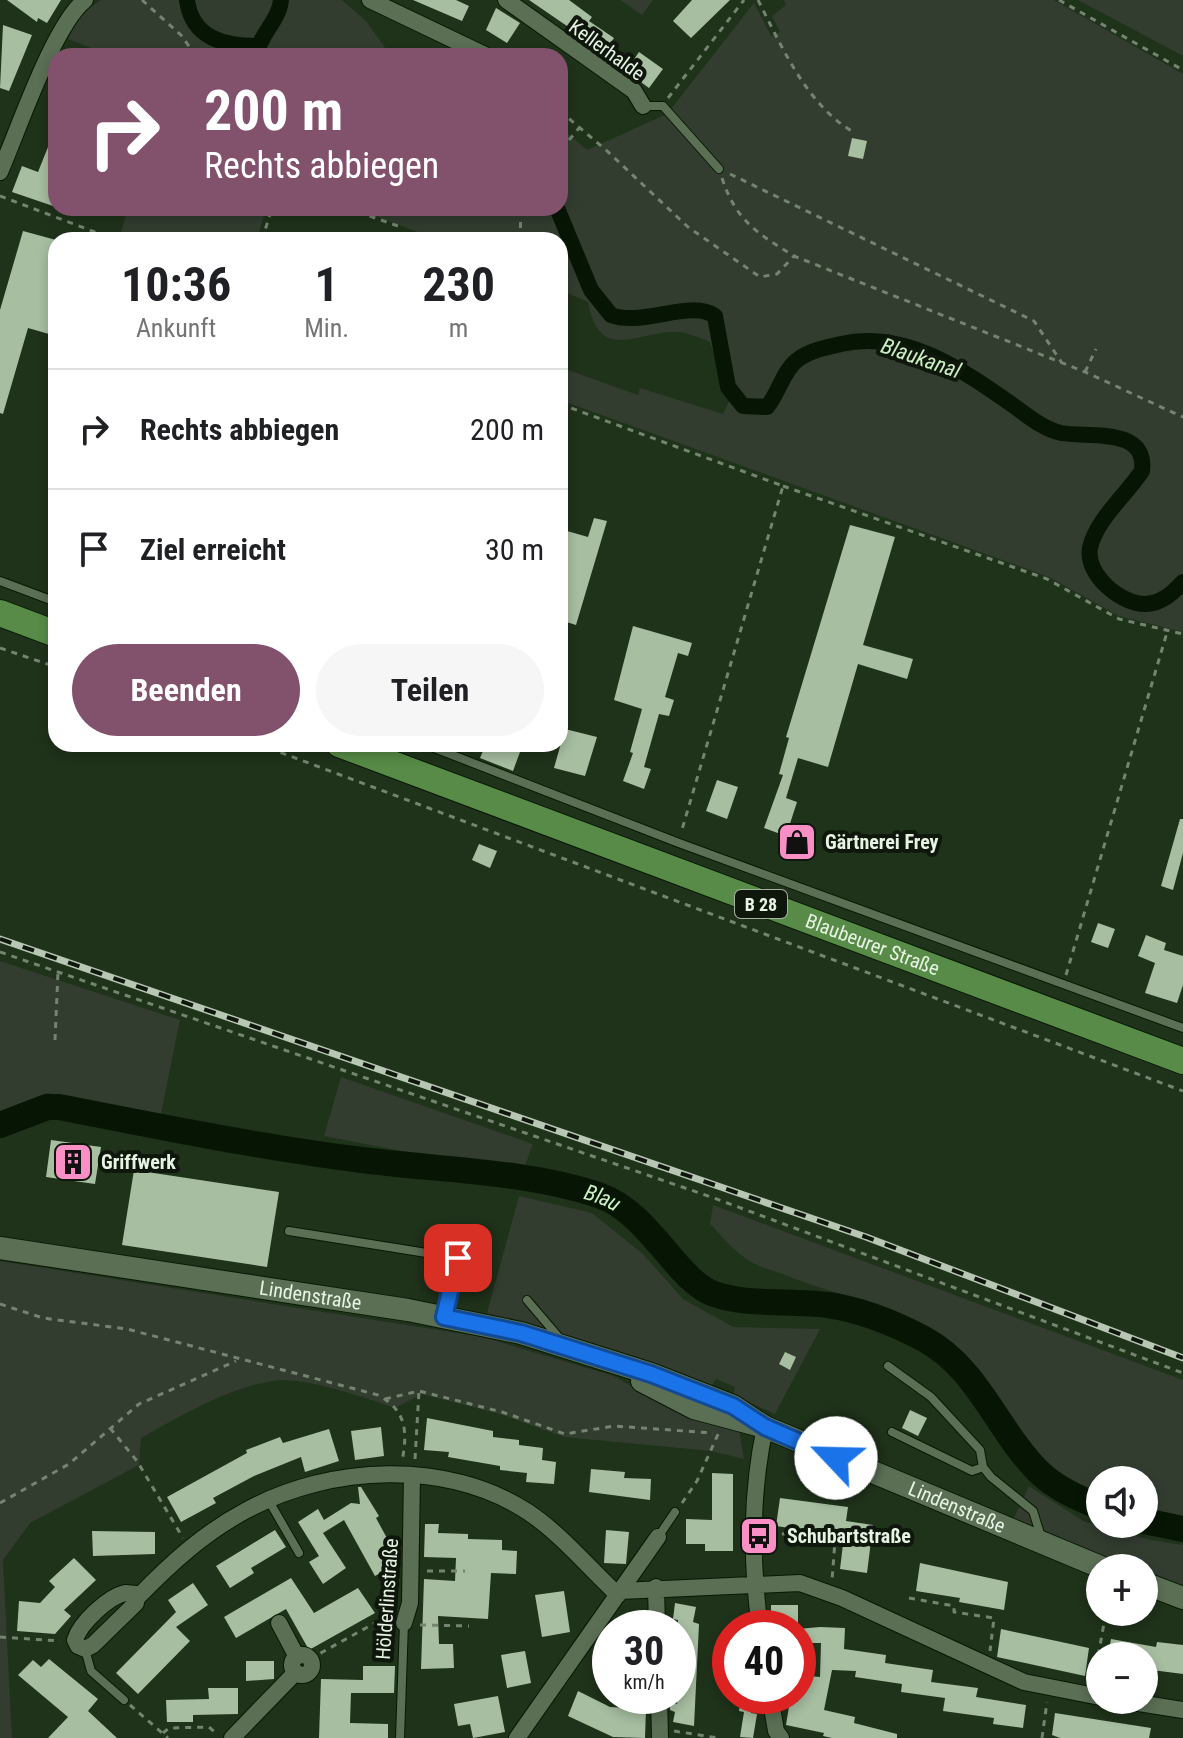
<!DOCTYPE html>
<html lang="de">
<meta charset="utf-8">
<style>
:root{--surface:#fff;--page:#f6f6f6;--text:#202124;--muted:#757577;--line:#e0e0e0;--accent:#82526d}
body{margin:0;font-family:"Roboto Condensed",sans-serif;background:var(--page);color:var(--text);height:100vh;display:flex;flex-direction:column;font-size:30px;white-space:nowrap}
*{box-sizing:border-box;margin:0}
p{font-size:26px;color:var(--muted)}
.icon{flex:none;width:44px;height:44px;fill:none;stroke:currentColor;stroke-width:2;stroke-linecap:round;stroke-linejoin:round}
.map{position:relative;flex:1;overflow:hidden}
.details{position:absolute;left:48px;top:232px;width:520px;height:520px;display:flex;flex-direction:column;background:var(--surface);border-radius:24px;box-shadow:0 4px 12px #0003}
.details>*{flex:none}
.top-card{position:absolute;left:48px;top:48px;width:520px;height:168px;border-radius:24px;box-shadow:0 4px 12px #0003;background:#82526d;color:#fff;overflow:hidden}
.controls{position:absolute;left:1086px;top:1466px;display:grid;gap:16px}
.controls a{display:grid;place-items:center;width:72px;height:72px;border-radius:50%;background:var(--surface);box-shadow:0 4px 12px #0003;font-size:40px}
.speed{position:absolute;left:592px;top:1610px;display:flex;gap:16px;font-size:40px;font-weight:700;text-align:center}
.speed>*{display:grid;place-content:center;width:104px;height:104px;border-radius:50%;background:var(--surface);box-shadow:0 4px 12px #0003;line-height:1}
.speed small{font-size:20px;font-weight:400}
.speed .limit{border:12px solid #d22;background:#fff;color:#111}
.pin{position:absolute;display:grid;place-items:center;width:68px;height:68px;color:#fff;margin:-34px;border-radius:16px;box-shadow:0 4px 12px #0006}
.me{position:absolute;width:88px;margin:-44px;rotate:294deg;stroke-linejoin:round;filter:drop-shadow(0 0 6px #0008)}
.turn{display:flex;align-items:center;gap:28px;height:168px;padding:0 24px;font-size:36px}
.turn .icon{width:104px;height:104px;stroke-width:2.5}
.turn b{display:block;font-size:56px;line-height:68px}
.eta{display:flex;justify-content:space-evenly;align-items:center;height:136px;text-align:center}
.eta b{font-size:48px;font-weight:700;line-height:56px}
.action{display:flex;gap:16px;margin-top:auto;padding:16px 24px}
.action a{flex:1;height:92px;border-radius:48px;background:var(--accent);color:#fff;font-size:32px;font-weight:700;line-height:92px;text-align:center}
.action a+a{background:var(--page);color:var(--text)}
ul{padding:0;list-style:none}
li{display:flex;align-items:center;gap:24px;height:120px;padding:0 24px;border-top:2px solid var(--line)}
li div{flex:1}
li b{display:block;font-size:30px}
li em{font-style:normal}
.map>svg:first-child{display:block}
</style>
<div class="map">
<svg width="1183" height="1738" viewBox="0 0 1183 1738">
<rect width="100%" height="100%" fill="#1f321a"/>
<path fill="#323c2f" d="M101,0H342L366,21L391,56H111L68,39L82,13Z
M620,0H653L642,15Z
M784,0H1054L1183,74V632L1119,616L1049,577L560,400V367L638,395L640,388L723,414L729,401L710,342C700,338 689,333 679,332C636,330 600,365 588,302L560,290V240H439L354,208H560V127L587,150L667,114L754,3L771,36L780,32L772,16L786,5Z
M1078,0H1183V56Z
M128,208H266L257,240H123L119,239Z
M0,961L180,1020L161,1114L47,1093L9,1113H0Z
M341,1077L533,1144L522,1174L324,1136Z
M519,1196L592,1213L643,1254L683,1299L733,1327L820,1329L775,1414L733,1395L735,1387L716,1379L711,1387L487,1313Z
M713,1205L1183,1380V1518L1144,1510V1480H1100V1498C1008,1466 1006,1380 933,1334C889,1305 833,1294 785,1275C772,1270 755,1266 745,1258C732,1249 721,1235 710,1224Z
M0,1261L483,1337L614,1376L670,1409L739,1430L744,1459L711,1451L564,1437L500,1414L422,1394L395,1408C365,1398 304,1376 273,1381C227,1388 181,1416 141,1438L139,1465L30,1523L3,1560L12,1738H0Z
M1029,1486L1083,1521L1151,1540L1183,1545V1590L1144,1576V1568H1124L1011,1524Z"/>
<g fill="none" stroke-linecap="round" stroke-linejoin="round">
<path stroke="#071604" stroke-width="16" d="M187,0C192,39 225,46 258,46
M257,54C259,35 279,21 281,0
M557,208L591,290L611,315C643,327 690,299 715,316L728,387L743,406L767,407C778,394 783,372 796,361C808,351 827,347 841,344C905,329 964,371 1014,406C1028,416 1043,429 1061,433C1088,438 1147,426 1142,471C1126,495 1096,520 1090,548C1085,575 1122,605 1146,604C1162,603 1173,593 1183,582"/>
<g stroke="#071604" stroke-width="26">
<path id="s1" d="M0,1125L47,1107H59C160,1127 260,1147 362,1160C438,1170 529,1171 601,1196C650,1214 677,1281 714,1294C749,1306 791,1300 828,1305C862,1310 894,1323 924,1339C978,1368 997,1430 1038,1471C1055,1488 1078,1498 1100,1507"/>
<path d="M1144,1521L1183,1529"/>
</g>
</g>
<path fill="#a7bea1" d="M7,0H61L47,23L38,18L37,22Z
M413,0H456L469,6L462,21Z
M529,0H569L592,17L589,21L614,38L605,52Z
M692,0H730L691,38L673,21Z
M496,8L520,23L507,43L486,30Z
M3,25L32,35L9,91L0,88Z
M639,52L663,69L649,88L626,71Z
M56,127V207L12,192L22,166L38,172Z
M852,138L867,141L863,159L848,156Z
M23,231L56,240V336L28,328L3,414L0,413V310Z
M594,518L607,521L576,625L560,620V529L588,537Z
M850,525L895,537L863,645L913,659L907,679L858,664L828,767L798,758L786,798L797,802L786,836L764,828L783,775L779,774L789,738L786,737Z
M633,626L692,643L688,656L678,653L665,697L674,700L669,716L659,714L644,767L651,769L644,789L623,781L633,753L630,752L642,709L614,700Z
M565,729L597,737L585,776L554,768Z
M486,744H500L520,752L513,771L480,758Z
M717,780L738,787L727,819L706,811Z
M1180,819H1183V853L1173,890L1161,886Z
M479,844L497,851L490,868L472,860Z
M1098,923L1115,929L1108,948L1091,942Z
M1146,935L1166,943L1164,950L1183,956V985L1177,1003L1145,993L1155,963L1138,956Z
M51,1140L101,1147L95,1184L46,1177Z
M134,1170L279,1192L267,1267L122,1245Z
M785,1352L796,1357L790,1370L779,1364Z
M910,1410L927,1418L918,1436L902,1428Z
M427,1418L493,1431V1437L519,1440V1445L543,1448L542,1460L556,1462L554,1484L526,1482L527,1473L500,1470V1466L448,1457L449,1452L424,1450Z
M381,1427L384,1456L355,1460L351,1431Z
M329,1429L339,1461L305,1472L301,1457L254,1476L213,1498L216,1503L181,1522L167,1497L247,1453L246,1450L280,1437L283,1443Z
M591,1469L625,1472L624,1478L651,1479L650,1500L589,1492Z
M712,1473L733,1474V1551H705V1544H686V1519L712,1520Z
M358,1487H361L379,1516L376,1518L400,1562L375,1576L344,1520L323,1533L346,1568L323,1584L309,1562L319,1556L298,1522L318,1509L324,1520L351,1503L360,1504Z
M780,1498L848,1507L846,1521L873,1525L867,1573L840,1569L844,1536L776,1526Z
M425,1524H439L438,1533L468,1534V1539L502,1540V1550L517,1551L516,1574L491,1573L488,1619L438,1616L439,1644H453L454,1668L421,1669L424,1579L455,1581L456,1558L424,1557Z
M275,1530L286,1547L251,1568L254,1573L230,1588L216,1566Z
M606,1530L629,1532L626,1564L604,1563Z
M92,1531L155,1532V1554L93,1556Z
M74,1558L96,1580L64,1610L71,1616L55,1634L17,1631L19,1601L40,1603L55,1587L49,1581Z
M920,1563L1008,1582L1004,1610L959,1602L960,1598L916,1591Z
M291,1578L314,1613L358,1588L375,1613L309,1650L286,1609L236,1638L224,1617Z
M193,1583L208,1605L176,1627L190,1641L138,1694L116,1673L176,1612L168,1600Z
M564,1591L570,1632L542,1637L535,1595Z
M675,1603L696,1607L693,1622L699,1624L694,1726L673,1722L675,1712L670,1710V1702L677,1704L678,1698V1620L673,1619Z
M771,1605H798V1628H771Z
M820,1627L845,1628L844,1649L886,1655L885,1663L933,1670L931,1682L978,1688L976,1697L1026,1705L1023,1728L993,1724L994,1718L943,1711L945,1698L901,1692L902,1684L855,1677L856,1671L832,1670L824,1710L855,1717L854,1723L897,1734V1738H832L823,1736L824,1733L786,1725L790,1700L798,1702V1675L820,1677L821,1643H798V1629Z
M1001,1629L1089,1648L1085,1676L997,1657Z
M610,1639V1680L594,1672Z
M1111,1639L1156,1647L1157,1642L1183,1645V1674L1144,1669V1656H1108Z
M525,1651L531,1683L507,1688L501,1655Z
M49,1659L98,1699L88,1711L117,1738H48L68,1717L18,1675L33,1660L41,1667Z
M246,1661H274V1679L246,1681Z
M363,1666H395L394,1693H351L350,1723L388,1724V1738H319L321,1679L363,1680Z
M208,1688H238V1714L193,1715V1722H167L166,1700L209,1699Z
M578,1691L610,1707L646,1709L645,1738L613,1737L568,1716Z
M498,1696L505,1732L473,1738L470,1724L458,1726L454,1704Z
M741,1698L753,1700L751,1713L757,1714L753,1738L740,1737L744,1712L739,1711Z
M1055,1713L1151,1728L1149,1738H1060L1052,1735Z"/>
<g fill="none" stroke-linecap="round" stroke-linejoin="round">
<g stroke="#081904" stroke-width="10">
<path id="lane" d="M643,106H663L719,169
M0,581L56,602
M424,744L679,843L1183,1028
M289,1231L458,1258L444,1316
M527,1300L562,1341
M888,1366L931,1397L980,1450L983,1467L991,1477L1033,1511L1042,1540
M892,1432L972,1471L983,1467
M269,1501L299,1553
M658,1537L675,1512
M85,1649L91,1671L124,1700
M400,1738L404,1623"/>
</g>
<g stroke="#081904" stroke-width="18">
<path id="street" d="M370,0L487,56
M506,0L634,91L643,106
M0,172C18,131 53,26 85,0
M656,1587L657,1628
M620,1591L800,1583L842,1598L1024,1682L1100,1697
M125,1593L136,1594V1603L93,1645L85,1649L78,1646L75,1640C80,1623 108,1597 125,1593Z
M138,1597C171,1563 205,1532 247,1510C330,1465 447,1459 528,1512C561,1534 589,1568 618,1595
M279,1623L297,1657
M404,1623L410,1603L412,1475
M760,1628C751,1562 751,1492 765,1427
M292 1665a10 10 0 1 1 20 0a10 10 0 1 1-20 0Z
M659,1696L660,1738
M770,1696L776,1731L781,1738
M1120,1700L1183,1710
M232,1738L296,1672
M517,1738L658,1537"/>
</g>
<g stroke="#081904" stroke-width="24">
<g id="secondary">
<path id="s2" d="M0,1248L408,1310L521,1333L651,1374L733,1406L765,1427"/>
<path id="s3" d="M642,1381L694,1408L765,1427L1103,1568"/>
<path d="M1144,1583L1183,1598"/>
</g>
</g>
<g stroke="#081904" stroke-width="28">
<g id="primary">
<path d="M0,613L56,634"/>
<path id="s4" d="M339,744L1183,1061"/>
</g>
</g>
<path stroke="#748470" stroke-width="3" stroke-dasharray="6 6" stroke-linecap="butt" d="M142,0L181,35L196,56
M758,0C782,47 807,106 855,133
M1059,0L1183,70
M668,98L744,0
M560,111L606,150L688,227L760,277L777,274L794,256
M569,140L580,127
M730,174L1034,321L1062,363
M722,178C736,221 757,233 794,256L1085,372L1183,417
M0,196L116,240
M347,208L398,226
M262,240L272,208
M520,240L521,208
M1085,372L1096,349
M560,404L783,486L681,833
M783,486L1047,579L1119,619L1183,634
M0,648L56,667
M258,744L1183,1091
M303,744L322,751
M0,952L714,1198L1183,1373
M1066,975L1168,629
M55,1040L58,972
M0,1304L43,1318L127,1329L378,1395C406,1410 408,1431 402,1461
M385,1399L419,1391L502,1412L565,1434L614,1426L713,1433
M110,1428L137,1461L183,1538
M415,1459L419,1391
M0,1503L69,1464L139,1404L236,1361
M682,1503L697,1481L719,1432
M770,1532L835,1541L832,1580
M427,1571H465
M909,1598L954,1606V1612L994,1618L990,1651
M420,1625L469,1626
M0,1637L60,1641
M310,1659L391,1614
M1094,1679L1106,1612
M130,1705L168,1738
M674,1731L718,1738
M163,1733L169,1728L209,1727L218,1735
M1042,1738L1047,1702"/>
<use href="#lane" stroke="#5b6f55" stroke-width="8"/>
<use href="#street" stroke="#5b6f55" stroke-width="16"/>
<use href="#secondary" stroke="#5b6f55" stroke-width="22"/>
<use href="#primary" stroke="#578b47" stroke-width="26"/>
<g stroke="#b8c6b4" stroke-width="7">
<path id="rail" d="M0,939L866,1237L1183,1358"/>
</g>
<use href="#rail" stroke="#0f170d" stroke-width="4" stroke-dasharray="12" stroke-linecap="butt"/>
</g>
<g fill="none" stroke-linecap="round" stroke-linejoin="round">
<g stroke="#114b97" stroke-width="20">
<path id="route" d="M458,1258L444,1317L521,1333L651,1374L733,1406L765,1427L836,1458"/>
</g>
<use href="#route" stroke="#1a73e8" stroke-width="14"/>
</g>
<defs>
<g id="shop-square" transform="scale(2)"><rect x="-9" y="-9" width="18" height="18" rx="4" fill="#fa8fc6" stroke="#0f170d"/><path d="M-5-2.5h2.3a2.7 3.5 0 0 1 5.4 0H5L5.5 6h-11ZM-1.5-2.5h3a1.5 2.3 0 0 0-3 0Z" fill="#111"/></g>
<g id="building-square" transform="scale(2)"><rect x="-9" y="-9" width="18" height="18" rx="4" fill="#fa8fc6" stroke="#0f170d"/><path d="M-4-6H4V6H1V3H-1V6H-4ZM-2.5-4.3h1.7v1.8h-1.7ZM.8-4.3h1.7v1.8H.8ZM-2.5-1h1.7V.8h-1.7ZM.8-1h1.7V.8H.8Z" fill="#111"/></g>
<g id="bus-square" transform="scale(2)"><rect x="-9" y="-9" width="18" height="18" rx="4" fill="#fa8fc6" stroke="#0f170d"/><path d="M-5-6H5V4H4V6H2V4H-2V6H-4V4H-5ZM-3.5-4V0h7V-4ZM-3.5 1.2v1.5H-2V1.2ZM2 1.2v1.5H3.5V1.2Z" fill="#111"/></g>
</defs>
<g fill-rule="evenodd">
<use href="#shop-square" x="797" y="842"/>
<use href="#building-square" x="73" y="1162"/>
<use href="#bus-square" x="759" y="1536"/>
</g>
<g text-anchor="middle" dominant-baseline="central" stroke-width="8" stroke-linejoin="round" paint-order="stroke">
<rect fill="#0f170d" stroke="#a6b1a3" stroke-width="2" x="735" y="890" width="52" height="28" rx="6"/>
<g font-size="18" font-weight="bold" fill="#e7f3e3">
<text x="761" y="904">B 28</text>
</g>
<g font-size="20" fill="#e7f3e3" stroke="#0f170d">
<text transform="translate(607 50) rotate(36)">Kellerhalde</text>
<text stroke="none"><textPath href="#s4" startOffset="570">Blaubeurer Straße</textPath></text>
<text stroke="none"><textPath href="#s2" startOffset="314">Lindenstraße</textPath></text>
<text stroke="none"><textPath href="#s3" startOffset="340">Lindenstraße</textPath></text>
<text transform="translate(387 1599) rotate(-86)">Hölderlinstraße</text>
</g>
<g font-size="20" font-weight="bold" fill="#e7f3e3" stroke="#0f170d" text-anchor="start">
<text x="825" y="842">Gärtnerei Frey</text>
<text x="101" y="1162">Griffwerk</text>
<text x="787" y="1536">Schubartstraße</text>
</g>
<g font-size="22" font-style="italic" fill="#ccf0c3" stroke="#0f170d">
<text transform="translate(921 358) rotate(19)">Blaukanal</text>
<text stroke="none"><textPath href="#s1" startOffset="614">Blau</textPath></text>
</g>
</g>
</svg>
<div class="controls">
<a><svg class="icon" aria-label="sound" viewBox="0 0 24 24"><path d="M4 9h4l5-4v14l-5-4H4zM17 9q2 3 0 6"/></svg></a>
<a>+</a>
<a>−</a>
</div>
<div class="speed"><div>30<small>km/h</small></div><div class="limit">40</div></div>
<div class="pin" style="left:458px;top:1258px;background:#d93025"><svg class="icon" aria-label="arrive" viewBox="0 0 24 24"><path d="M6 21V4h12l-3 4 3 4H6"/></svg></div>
<svg class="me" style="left:836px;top:1458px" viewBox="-20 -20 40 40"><circle r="19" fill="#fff"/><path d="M0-13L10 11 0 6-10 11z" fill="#1a73e8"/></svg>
<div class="top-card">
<div class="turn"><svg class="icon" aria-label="right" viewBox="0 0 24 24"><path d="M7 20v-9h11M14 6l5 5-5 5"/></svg><div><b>200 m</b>Rechts abbiegen</div></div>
</div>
<section class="details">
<div class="eta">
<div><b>10:36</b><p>Ankunft</p></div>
<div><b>1</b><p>Min.</p></div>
<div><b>230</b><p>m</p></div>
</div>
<ul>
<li><svg class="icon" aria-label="right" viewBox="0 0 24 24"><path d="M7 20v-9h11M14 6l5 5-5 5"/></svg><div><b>Rechts abbiegen</b></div><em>200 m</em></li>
<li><svg class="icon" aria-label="arrive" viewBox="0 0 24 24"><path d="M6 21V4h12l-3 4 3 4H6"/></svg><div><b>Ziel erreicht</b></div><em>30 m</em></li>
</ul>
<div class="action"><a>Beenden</a><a>Teilen</a></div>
</section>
</div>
